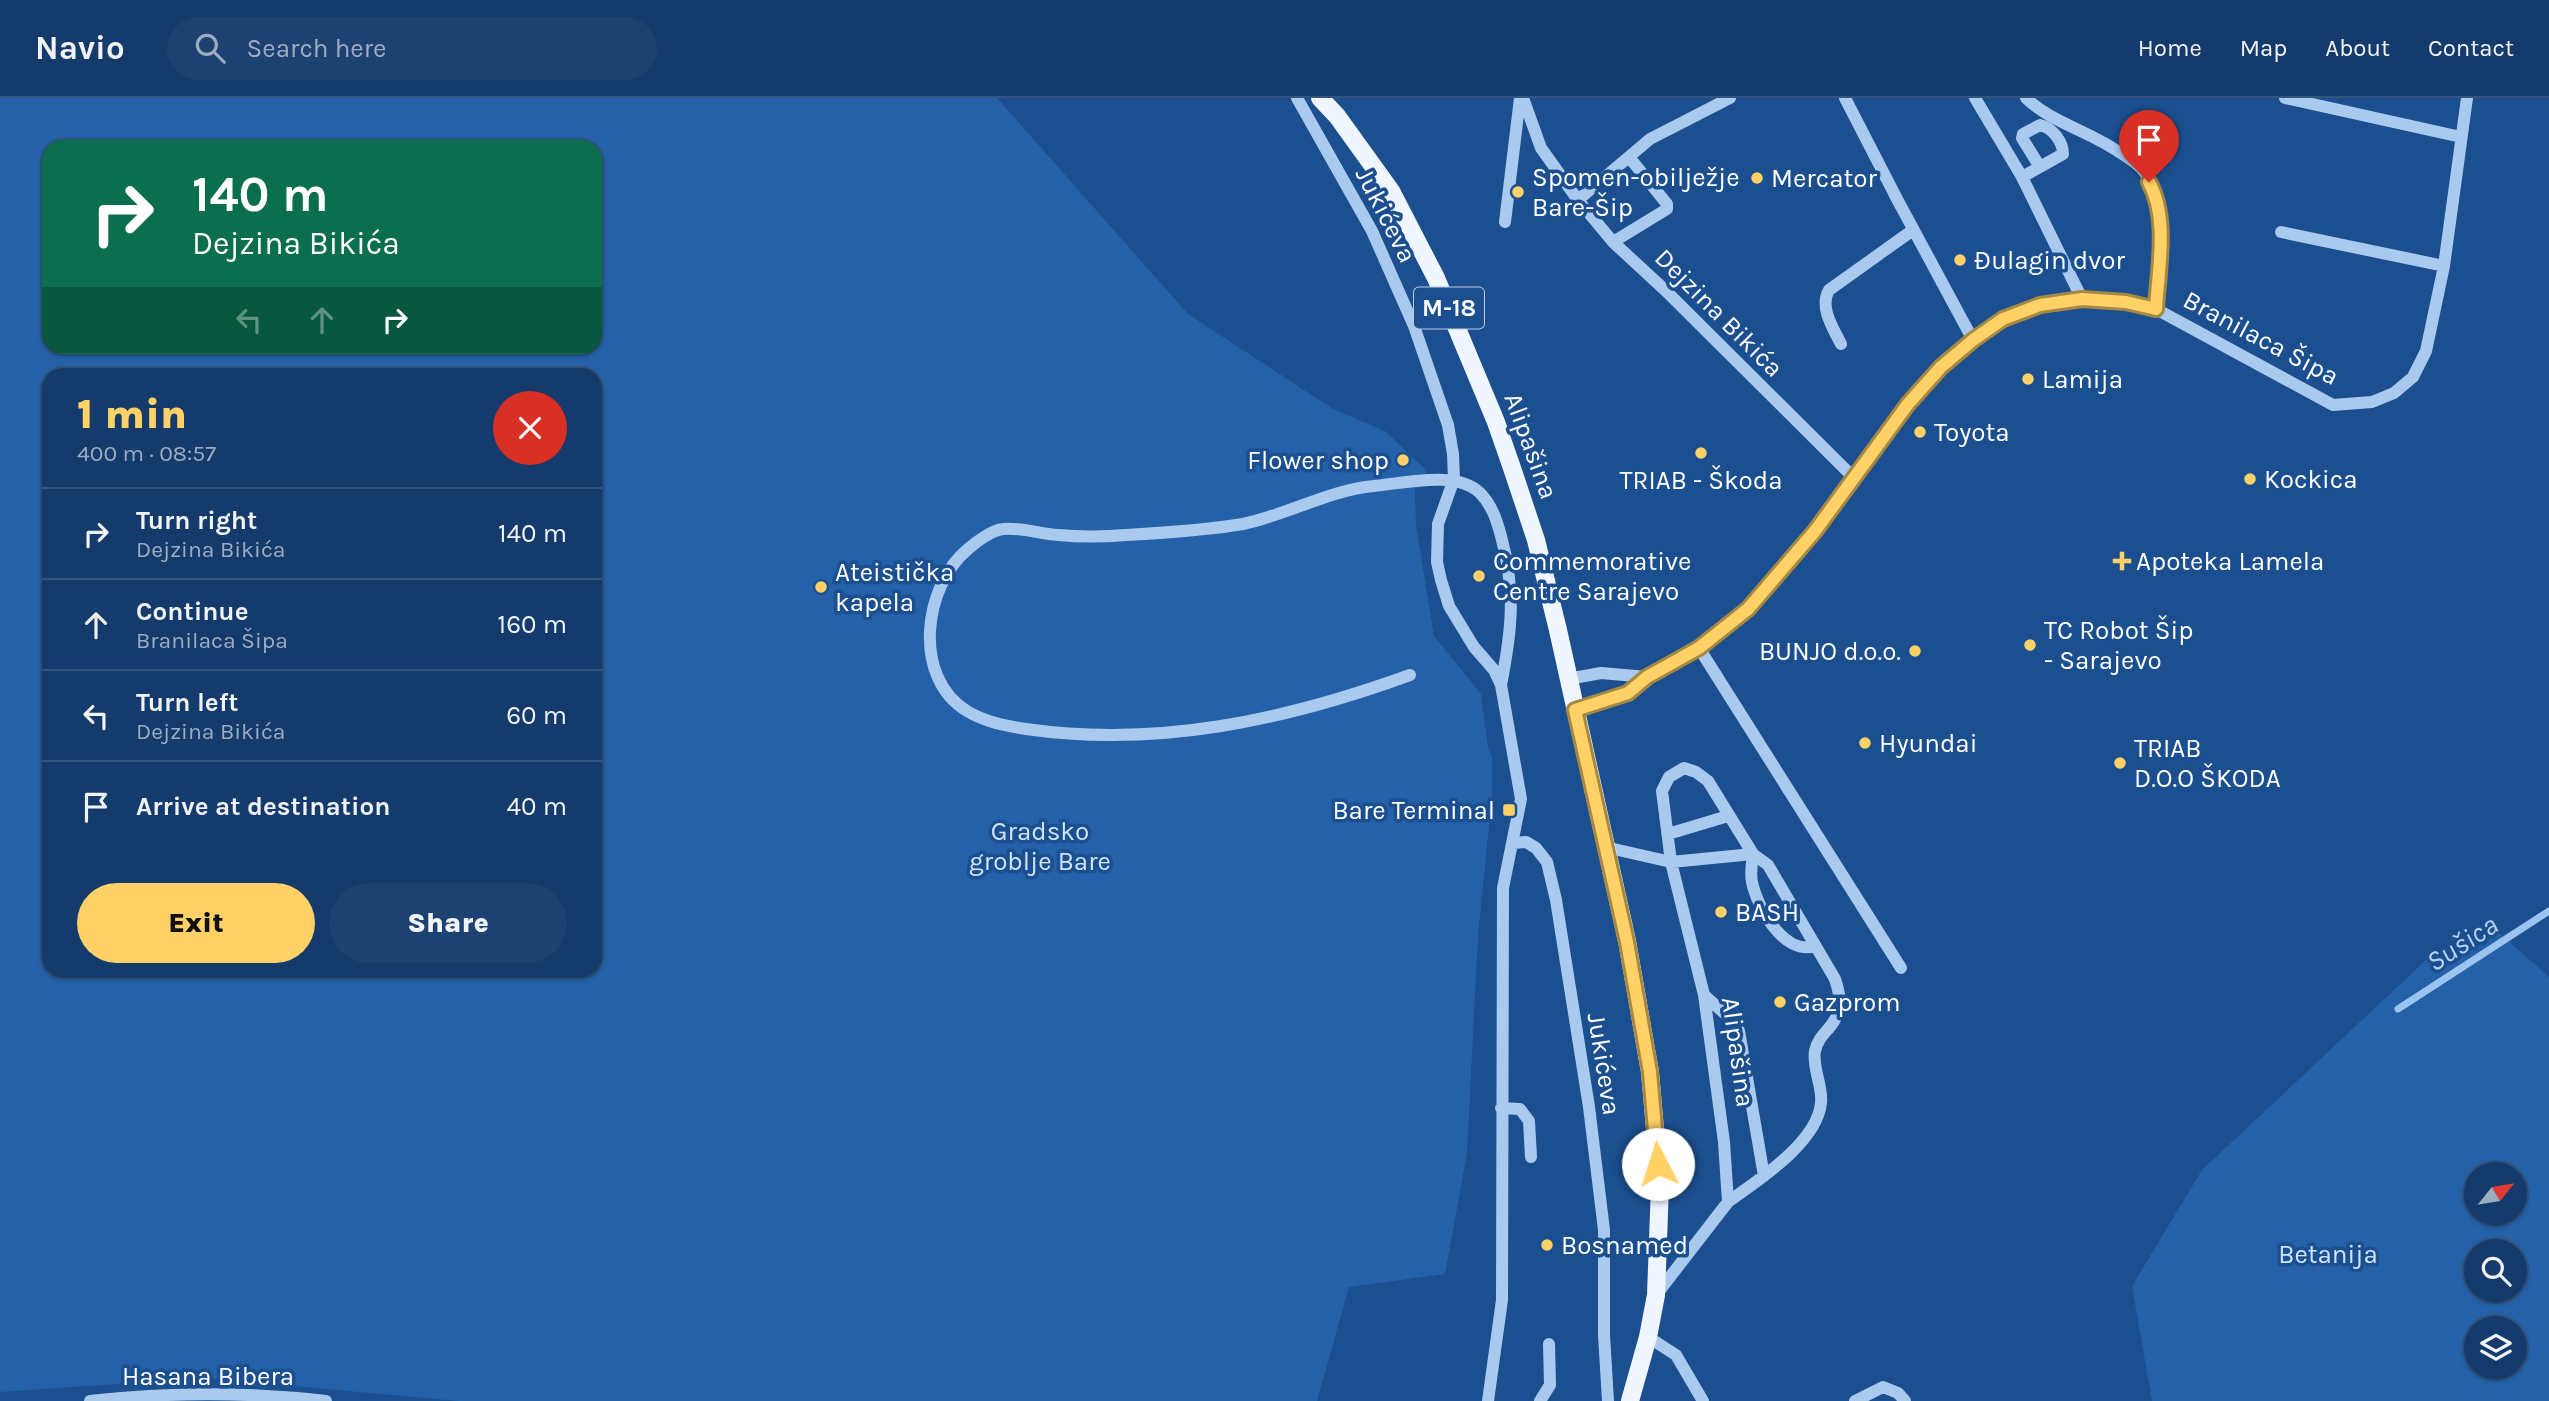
<!DOCTYPE html>
<meta charset="utf-8">
<style>
:root{--surface:#143b6b;--page:#1d4271;--text:#f1f3f6;--muted:#9dadc1;--line:#33557e;--accent:#ffd166}
body{margin:0;font-family:Karla,sans-serif;background:var(--page);color:var(--text);height:100vh;display:flex;flex-direction:column;font-size:26px;white-space:nowrap}
*{box-sizing:border-box;margin:0}
p{font-size:23px;color:var(--muted)}
.icon{flex:none;width:38px;height:38px;fill:none;stroke:currentColor;stroke-width:2;stroke-linecap:round;stroke-linejoin:round}
.map{position:relative;flex:1;overflow:hidden}
.details{position:absolute;left:42px;top:270px;width:560px;height:609px;display:flex;flex-direction:column;background:var(--surface);border-radius:21px;box-shadow:0 2px 5px #0004,0 0 0 2px var(--line)}
.details>*{flex:none}
.hud{position:absolute;left:42px;top:42px;width:560px;height:214px;border-radius:21px;box-shadow:0 2px 5px #0004,0 0 0 2px var(--line);background:#0b6e4f;color:#fff;overflow:hidden}
.needle{width:46px;rotate:60deg}
.fabs{position:absolute;left:2464px;top:1064px;display:grid;gap:14px}
.fabs a{display:grid;place-items:center;width:63px;height:63px;border-radius:50%;background:var(--surface);box-shadow:0 2px 5px #0004,0 0 0 2px var(--line);font-size:35px}
.pin{position:absolute;display:grid;place-items:center;width:60px;height:60px;color:#fff;margin:-72px -30px;border-radius:50% 50% 50% 0;rotate:-45deg;box-shadow:0 0 7px #0007}
.pin .icon{rotate:45deg}
.me{position:absolute;width:77px;margin:-38px;rotate:355deg;stroke-linejoin:round;filter:drop-shadow(0 0 5px #0008)}
.turn{display:flex;align-items:center;gap:24px;height:147px;padding:0 35px;font-size:32px}
.turn .icon{width:91px;height:91px;stroke-width:2.5}
.turn b{display:block;font-size:49px;line-height:60px}
.lanes{display:flex;align-items:center;height:66px;padding:0 35px;background:#0003;justify-content:center;gap:35px;direction:ltr}
.lanes .off{opacity:.35}
.round{display:grid;place-items:center;flex:none;width:74px;height:74px;border-radius:37px;background:var(--page)}
.summary{display:flex;align-items:center;justify-content:space-between;height:119px;padding:0 35px}
h1{font-size:42px;font-weight:800;line-height:52px;color:var(--accent)}
.primary-button{display:flex;gap:14px;margin-top:auto;padding:14px 35px}
.primary-button a{flex:1;height:80px;border-radius:42px;background:var(--accent);color:#111;font-size:28px;font-weight:800;line-height:80px;text-align:center}
.primary-button a+a{background:var(--page);color:var(--text)}
ul{padding:0;list-style:none}
li{display:flex;align-items:center;gap:21px;height:91px;padding:0 35px;border-top:2px solid var(--line)}
li div{flex:1}
li b{display:block;font-size:26px}
li em{font-style:normal}
header{display:flex;align-items:center;gap:42px;box-sizing:border-box;height:98px;padding:0 35px;background:var(--surface);border-bottom:2px solid var(--line)}
header strong{font-size:33px}
nav{display:flex;gap:38px;margin-inline-start:auto;font-size:24px}
.search{width:490px;height:63px;background:var(--page);display:flex;align-items:center;gap:18px;box-sizing:border-box;padding:0 24px;border-radius:38px;color:var(--muted);font-size:26px}
.map>svg:first-child{display:block}
</style>
<header>
<strong>Navio</strong>
<div class="search"><svg class="icon" aria-label="search" viewBox="0 0 24 24"><circle cx="10" cy="10" r="6"/><path d="M15 15l6 6"/></svg>Search here</div>
<nav><a>Home</a><a>Map</a><a>About</a><a>Contact</a></nav>
</header>
<div class="map">
<svg width="2549" height="1303" viewBox="0 0 2549 1303">
<rect width="100%" height="100%" fill="#1b4f8f"/>
<path fill="#2461a8" fill-rule="evenodd" d="M0,0H997L1188,216L1333,311L1385,333L1425,371L1431,386L1415,391L1416,427L1434,538L1481,596L1488,650L1492,658V699L1478,838L1467,1056L1445,1176L1349,1189L1317,1303H458L204,1280L0,1294ZM49,49H595V248H49ZM49,276H595V872H49Z
M2494,830L2549,879V1303H2152L2132,1188L2202,1072L2425,863ZM2476,1076H2515V1115H2476ZM2476,1153H2515V1192H2476ZM2476,1230H2515V1269H2476Z"/>
<g fill="none" stroke-linecap="round" stroke-linejoin="round">
<path stroke="#9cc4f0" stroke-width="7" d="M2398,911L2549,813"/>
<path stroke="#a9c9ee" stroke-width="12" d="M1297,0L1372,133L1414,228L1448,327L1453,356L1454,381L1438,426L1437,464L1441,482L1449,508L1474,549L1494,572L1501,587L1521,701L1503,790L1502,1202L1488,1303
M1523,0L1541,50L1578,102L1613,144L1666,193L1854,380
M1845,0L1897,101L1973,242
M1975,0L2022,79L2082,201
M2026,0C2043,17 2069,27 2091,38C2105,45 2129,59 2141,70C2170,100 2158,173 2156,211
M2285,0L2461,39
M2022,79L2063,56C2063,44 2053,30 2040,27L2023,36L2022,40L2040,69
M1578,102L1650,41L1730,0
M1505,124L1520,0
M2281,134L2444,168
M1613,144L1667,111V106L1629,59
M1841,246C1833,230 1819,209 1829,192L1913,132
M1699,550L1901,870
M1410,577C1286,622 1158,650 1026,631C1006,628 985,624 967,613C912,580 923,488 968,451C976,444 992,432 1003,431C1020,429 1040,436 1058,437C1080,439 1103,439 1126,437C1161,435 1208,432 1243,426C1287,417 1329,392 1374,388C1405,385 1457,372 1480,395C1492,407 1497,423 1501,438C1516,494 1512,531 1501,587
M1568,581L1601,575L1647,579
M1575,612L1628,595L1647,579L1699,550L1748,511L1815,433L1908,306L1941,269L1973,242L2003,221L2040,207L2082,201L2126,204L2156,211L2333,307L2372,304L2394,295L2413,279L2426,253L2444,168L2467,0
M1668,736L1728,718
M1513,745L1526,744L1536,750L1547,764L1556,802L1589,1009L1604,1132V1237L1608,1303
M1605,749L1671,764L1704,897L1724,1044L1728,1104L1656,1197
M1753,756C1752,765 1750,775 1752,784C1757,809 1784,858 1815,848
M1704,897L1732,922L1739,933L1764,1078
M1501,1010L1520,1011L1529,1023L1531,1059
M1728,1104C1758,1082 1817,1045 1821,1005C1823,988 1812,970 1815,953C1817,943 1823,937 1829,930C1843,914 1841,899 1835,881L1768,767L1753,756L1708,683L1696,674L1684,670L1669,679L1662,693L1671,764L1753,756
M1648,1239L1676,1257L1703,1303
M90,1303C168,1294 248,1294 326,1303
M1540,1303L1550,1287L1549,1246
M1855,1303L1883,1289L1898,1295L1905,1303"/>
<path stroke="#f0f6ff" stroke-width="18" d="M1320,0L1337,18L1391,93L1436,180L1496,324L1513,373L1536,442L1558,532L1627,843L1650,974L1660,1088L1656,1197L1648,1239L1630,1303"/>
</g>
<g fill="none" stroke-linecap="round" stroke-linejoin="round">
<g stroke="#a68842" stroke-width="18">
<path id="route" d="M1658,1066L1650,974L1627,844L1575,612L1628,595L1647,579L1699,550L1748,511L1815,433L1908,306L1941,269L1973,242L2003,221L2040,207L2082,201L2126,204L2156,211C2158,172 2169,120 2149,84"/>
</g>
<use href="#route" stroke="#ffd166" stroke-width="12"/>
</g>
<g fill="#ffd166" stroke="#1b4f8f" stroke-width="2.5">
<circle cx="1757" cy="80" r="7"/>
<circle cx="1518" cy="94" r="7"/>
<circle cx="1960" cy="162" r="7"/>
<circle cx="2028" cy="281" r="7"/>
<circle cx="1920" cy="334" r="7"/>
<circle cx="1701" cy="355" r="7"/>
<circle cx="1403" cy="362" r="7"/>
<circle cx="2250" cy="381" r="7"/>
<path d="M2118.5 452.5h7v7h7v7h-7v7h-7v-7h-7v-7h7z"/>
<circle cx="1479" cy="478" r="7"/>
<circle cx="821" cy="489" r="7"/>
<circle cx="2030" cy="547" r="7"/>
<circle cx="1915" cy="553" r="7"/>
<circle cx="1865" cy="645" r="7"/>
<circle cx="2120" cy="665" r="7"/>
<rect x="1502" y="705" width="14" height="14" rx="3.5"/>
<circle cx="1721" cy="814" r="7"/>
<circle cx="1780" cy="904" r="7"/>
<circle cx="1547" cy="1147" r="7"/>
</g>
<g text-anchor="middle" dominant-baseline="central" stroke-width="7" stroke-linejoin="round" paint-order="stroke">
<rect fill="#1b4f8f" stroke="#bbcadd" stroke-width="2" x="1414" y="189.5" width="70" height="41" rx="5"/>
<g font-size="24" font-weight="bold" fill="#fff">
<text x="1449" y="210">M-18</text>
</g>
<g font-size="26" fill="#fff" stroke="#1b4f8f" text-anchor="start">
<text x="1532" y="79">Spomen-obilježje<tspan x="1532" dy="30">Bare-Šip</tspan></text>
<text x="1771" y="80">Mercator</text>
<text x="1974" y="162">Đulagin dvor</text>
<text x="2042" y="281">Lamija</text>
<text x="1934" y="334">Toyota</text>
<text x="1389" y="362" text-anchor="end">Flower shop</text>
<text x="2264" y="381">Kockica</text>
<text x="1701" y="382" text-anchor="middle">TRIAB - Škoda</text>
<text x="1493" y="463">Commemorative<tspan x="1493" dy="30">Centre Sarajevo</tspan></text>
<text x="2136" y="463">Apoteka Lamela</text>
<text x="835" y="474">Ateistička<tspan x="835" dy="30">kapela</tspan></text>
<text x="2044" y="532">TC Robot Šip<tspan x="2044" dy="30">- Sarajevo</tspan></text>
<text x="1901" y="553" text-anchor="end">BUNJO d.o.o.</text>
<text x="1879" y="645">Hyundai</text>
<text x="2134" y="650">TRIAB<tspan x="2134" dy="30">D.O.O ŠKODA</tspan></text>
<text x="1495" y="712" text-anchor="end">Bare Terminal</text>
<text x="1735" y="814">BASH</text>
<text x="1794" y="904">Gazprom</text>
<text x="1561" y="1147">Bosnamed</text>
</g>
<g font-size="26" fill="#fff" stroke="#1b4f8f">
<text transform="translate(1386 117) rotate(63)">Jukićeva</text>
<text transform="translate(1719 215) rotate(45)">Dejzina Bikića</text>
<text transform="translate(2261 240) rotate(28)">Branilaca Šipa</text>
<text transform="translate(1531 348) rotate(70)">Alipašina</text>
<text transform="translate(1738 954) rotate(82)">Alipašina</text>
<text transform="translate(1604 966) rotate(81)">Jukićeva</text>
<text x="208" y="1278">Hasana Bibera</text>
</g>
<g font-size="26" fill="#cfe3fa" stroke="#1b4f8f">
<text x="1040" y="733">Gradsko<tspan x="1040" dy="30">groblje Bare</tspan></text>
<text x="2328" y="1156">Betanija</text>
</g>
<g font-size="28" font-style="italic" fill="#b5d3f5" stroke="#1b4f8f">
<text transform="translate(2462 845) rotate(-33)">Sušica</text>
</g>
</g>
</svg>
<div class="fabs">
<a><svg class="needle" viewBox="-14 -14 28 28"><path d="M0-13l5 13h-10z" fill="#e53935"/><path d="M0 13l5-13h-10z" fill="#9dadc1"/></svg></a>
<a><svg class="icon" aria-label="search" viewBox="0 0 24 24"><circle cx="10" cy="10" r="6"/><path d="M15 15l6 6"/></svg></a>
<a><svg class="icon" aria-label="layers" viewBox="0 0 24 24"><path d="M12 4l9 5-9 5-9-5zM3 14l9 5 9-5"/></svg></a>
</div>
<div class="pin" style="left:2149px;top:84px;background:#d93025"><svg class="icon" aria-label="arrive" viewBox="0 0 24 24"><path d="M6 21V4h12l-3 4 3 4H6"/></svg></div>
<svg class="me" style="left:1658px;top:1066px" viewBox="-20 -20 40 40"><circle r="19" fill="#fff"/><path d="M0-13L10 11 0 6-10 11z" fill="#ffd166"/></svg>
<div class="hud">
<div class="turn"><svg class="icon" aria-label="right" viewBox="0 0 24 24"><path d="M7 20v-9h11M14 6l5 5-5 5"/></svg><div><b>140 m</b>Dejzina Bikića</div></div>
<div class="lanes"><svg class="icon off" aria-label="left" viewBox="0 0 24 24"><path d="M17 20v-9H6M10 6l-5 5 5 5"/></svg><svg class="icon off" aria-label="ahead" viewBox="0 0 24 24"><path d="M12 20V5M6 11l6-6 6 6"/></svg><svg class="icon" aria-label="right" viewBox="0 0 24 24"><path d="M7 20v-9h11M14 6l5 5-5 5"/></svg></div>
</div>
<section class="details">
<div class="summary"><div><h1>1 min</h1><p>400 m · 08:57</p></div><a class="round" style="background:#d93025;color:#fff"><svg class="icon" aria-label="close" viewBox="0 0 24 24"><path d="M6 6l12 12M18 6L6 18"/></svg></a></div>
<ul>
<li><svg class="icon" aria-label="right" viewBox="0 0 24 24"><path d="M7 20v-9h11M14 6l5 5-5 5"/></svg><div><b>Turn right</b><p>Dejzina Bikića</p></div><em>140 m</em></li>
<li><svg class="icon" aria-label="ahead" viewBox="0 0 24 24"><path d="M12 20V5M6 11l6-6 6 6"/></svg><div><b>Continue</b><p>Branilaca Šipa</p></div><em>160 m</em></li>
<li><svg class="icon" aria-label="left" viewBox="0 0 24 24"><path d="M17 20v-9H6M10 6l-5 5 5 5"/></svg><div><b>Turn left</b><p>Dejzina Bikića</p></div><em>60 m</em></li>
<li><svg class="icon" aria-label="arrive" viewBox="0 0 24 24"><path d="M6 21V4h12l-3 4 3 4H6"/></svg><div><b>Arrive at destination</b></div><em>40 m</em></li>
</ul>
<div class="primary-button"><a>Exit</a><a>Share</a></div>
</section>
</div>
